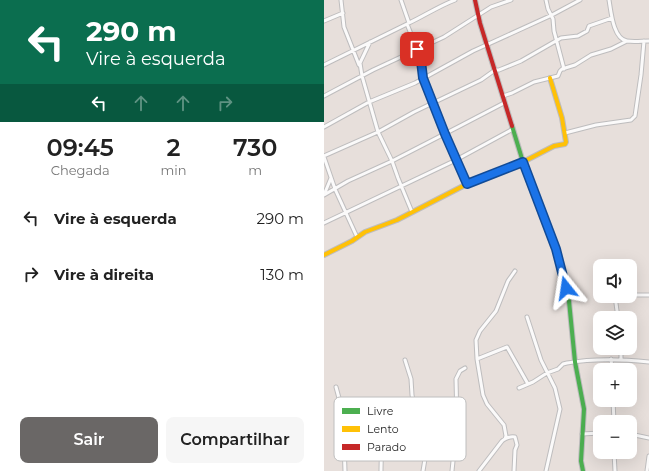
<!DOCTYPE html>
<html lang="pt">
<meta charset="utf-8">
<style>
:root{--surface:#fff;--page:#f6f6f6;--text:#222;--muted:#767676;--accent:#6a6766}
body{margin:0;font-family:Montserrat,sans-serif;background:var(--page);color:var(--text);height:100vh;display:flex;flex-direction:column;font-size:15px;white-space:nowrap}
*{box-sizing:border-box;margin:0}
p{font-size:13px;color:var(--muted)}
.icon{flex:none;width:22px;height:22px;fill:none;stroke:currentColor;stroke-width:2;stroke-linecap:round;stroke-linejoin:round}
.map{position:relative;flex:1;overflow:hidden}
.drawer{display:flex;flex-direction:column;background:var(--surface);width:324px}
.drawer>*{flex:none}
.top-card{background:#0b6e4f;color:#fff;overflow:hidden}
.controls{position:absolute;left:269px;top:259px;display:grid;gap:8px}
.controls a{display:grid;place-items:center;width:44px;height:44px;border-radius:8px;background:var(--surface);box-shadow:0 4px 16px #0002;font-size:20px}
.pin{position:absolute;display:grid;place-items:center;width:34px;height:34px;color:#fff;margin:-17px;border-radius:8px;box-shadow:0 2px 6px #0006}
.me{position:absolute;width:44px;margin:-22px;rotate:345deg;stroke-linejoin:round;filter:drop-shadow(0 0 3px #0008)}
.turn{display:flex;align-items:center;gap:14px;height:84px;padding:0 20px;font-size:18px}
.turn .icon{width:52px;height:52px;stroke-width:2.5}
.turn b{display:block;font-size:28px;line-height:34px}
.lanes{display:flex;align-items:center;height:38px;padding:0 20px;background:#0003;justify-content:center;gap:20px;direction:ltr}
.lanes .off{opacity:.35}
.eta{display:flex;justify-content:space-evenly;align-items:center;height:68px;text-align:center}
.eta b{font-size:24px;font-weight:600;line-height:28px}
.cta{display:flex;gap:8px;margin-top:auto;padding:8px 20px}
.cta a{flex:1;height:46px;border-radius:8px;background:var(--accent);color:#fff;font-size:16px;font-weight:600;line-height:46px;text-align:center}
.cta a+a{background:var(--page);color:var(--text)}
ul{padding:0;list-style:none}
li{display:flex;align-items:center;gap:12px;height:56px;padding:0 20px}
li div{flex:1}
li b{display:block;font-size:15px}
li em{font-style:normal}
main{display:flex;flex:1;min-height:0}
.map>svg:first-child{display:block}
</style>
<main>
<section class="drawer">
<div class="top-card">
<div class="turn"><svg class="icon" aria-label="left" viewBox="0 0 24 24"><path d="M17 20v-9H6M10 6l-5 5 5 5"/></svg><div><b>290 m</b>Vire à esquerda</div></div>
<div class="lanes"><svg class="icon" aria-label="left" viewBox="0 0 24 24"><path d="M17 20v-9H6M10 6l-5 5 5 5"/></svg><svg class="icon off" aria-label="ahead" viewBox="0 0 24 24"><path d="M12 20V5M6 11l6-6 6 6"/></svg><svg class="icon off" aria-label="ahead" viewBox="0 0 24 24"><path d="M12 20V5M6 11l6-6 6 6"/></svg><svg class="icon off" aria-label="right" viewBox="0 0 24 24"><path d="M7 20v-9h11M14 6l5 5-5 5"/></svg></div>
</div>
<div class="eta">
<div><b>09:45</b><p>Chegada</p></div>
<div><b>2</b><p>min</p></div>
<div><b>730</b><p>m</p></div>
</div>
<ul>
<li><svg class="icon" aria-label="left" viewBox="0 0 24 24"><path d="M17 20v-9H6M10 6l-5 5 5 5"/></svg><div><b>Vire à esquerda</b></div><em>290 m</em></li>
<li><svg class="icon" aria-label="right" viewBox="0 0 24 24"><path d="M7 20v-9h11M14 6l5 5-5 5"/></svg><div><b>Vire à direita</b></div><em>130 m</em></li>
</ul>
<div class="cta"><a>Sair</a><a>Compartilhar</a></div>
</section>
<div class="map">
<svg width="325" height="471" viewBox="0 0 325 471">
<rect width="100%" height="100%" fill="#e7dfdb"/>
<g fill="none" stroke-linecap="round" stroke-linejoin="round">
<g stroke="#bebdbe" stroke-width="5">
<path id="street" d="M17,0L20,27L35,65
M77,0L85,23L83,24L93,49L97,61L99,78L105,94L121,134L143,184
M222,0L224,9L229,19L230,31L240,69
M285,0C287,11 289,39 303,41C310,42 318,41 325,41
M0,21L19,13
M85,23C100,16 115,6 131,0
M46,42L36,63L38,76L54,132L68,161L74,178L88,212
M0,65L83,24
M0,96L49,70L120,37L167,7L187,0
M179,96L188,93L210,82L234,76L236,71L238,69L251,65L267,55L287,49L303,41
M0,127L45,102L91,83L149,51L228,15L256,0
M241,133L272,125L307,120L311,116L317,75L320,41
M0,156L54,132L90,112L157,80L171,70H175L197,61L237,38L254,36L263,31L265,26L288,18
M0,157L11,189L33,237
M0,195L24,181L68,161L134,127L180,103
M0,195L7,178
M0,223L132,160L189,129
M306,295H325
M291,296L294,318
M203,317L217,360L231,388L236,409L222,471
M297,348V359
M153,359L183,347L204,384
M287,359L288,370
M81,360L87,379L88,395L96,433L102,453L99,471
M12,387L19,413L21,471
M195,388L209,382L223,373L234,369L239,364L243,363C271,358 297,359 325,362
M289,400L290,422
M53,432C59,445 57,457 57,471
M258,434L276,433
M306,434L325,438
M181,439L182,436L180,425L163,404L159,395L153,359L152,340L156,331L172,311L184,281L191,271
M290,452L291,471
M128,471L133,422L132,379L136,371L141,368
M155,471L178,441C181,438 187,436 191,437L193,445L191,450L190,471
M323,471L325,456"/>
</g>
<g stroke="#bebdbe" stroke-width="6">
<path id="fast" d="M188,126L199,162L232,249L245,301L251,362L260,409L257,461L259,471"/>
</g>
<g stroke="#bebdbe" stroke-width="6">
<path id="slow" d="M0,255L28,241L41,232L73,220L143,184L199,162L230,146L241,144L242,142L238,118L226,78"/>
</g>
<g stroke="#bebdbe" stroke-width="6">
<path id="jam" d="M151,0L156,23L188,126"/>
</g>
<use href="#street" stroke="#fbfafa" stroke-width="3"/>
<use href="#fast" stroke="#4caf50" stroke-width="4"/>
<use href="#slow" stroke="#ffc107" stroke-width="4"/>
<use href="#jam" stroke="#c62828" stroke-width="4"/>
</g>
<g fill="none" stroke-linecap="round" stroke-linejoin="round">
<g stroke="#114b97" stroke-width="10">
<path id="route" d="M93,49L97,61L99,78L121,134L143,184L199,162L232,249L242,288"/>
</g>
<use href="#route" stroke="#1a73e8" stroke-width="7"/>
</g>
<rect x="10" y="397" width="132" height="64" rx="6" fill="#fff" stroke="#bebebe" stroke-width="1"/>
<rect x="18" y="408" width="18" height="6" fill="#4caf50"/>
<rect x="18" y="426" width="18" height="6" fill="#ffc107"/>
<rect x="18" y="444" width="18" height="6" fill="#c62828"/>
<g font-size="11" fill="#272727">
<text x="43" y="415">Livre</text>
<text x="43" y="433">Lento</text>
<text x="43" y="451">Parado</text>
</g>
</svg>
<div class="controls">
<a><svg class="icon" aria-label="sound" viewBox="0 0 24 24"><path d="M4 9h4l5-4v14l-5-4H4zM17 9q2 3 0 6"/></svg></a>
<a><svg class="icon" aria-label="layers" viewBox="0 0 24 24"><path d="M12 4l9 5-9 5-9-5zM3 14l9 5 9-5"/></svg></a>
<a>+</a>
<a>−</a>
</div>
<div class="pin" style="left:93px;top:49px;background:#d93025"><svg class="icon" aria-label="arrive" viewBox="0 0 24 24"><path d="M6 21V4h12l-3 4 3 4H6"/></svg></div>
<svg class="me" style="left:242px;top:288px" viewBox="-20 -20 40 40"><path d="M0-17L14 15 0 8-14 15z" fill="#1a73e8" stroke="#fff" stroke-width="4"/></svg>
</div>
</main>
